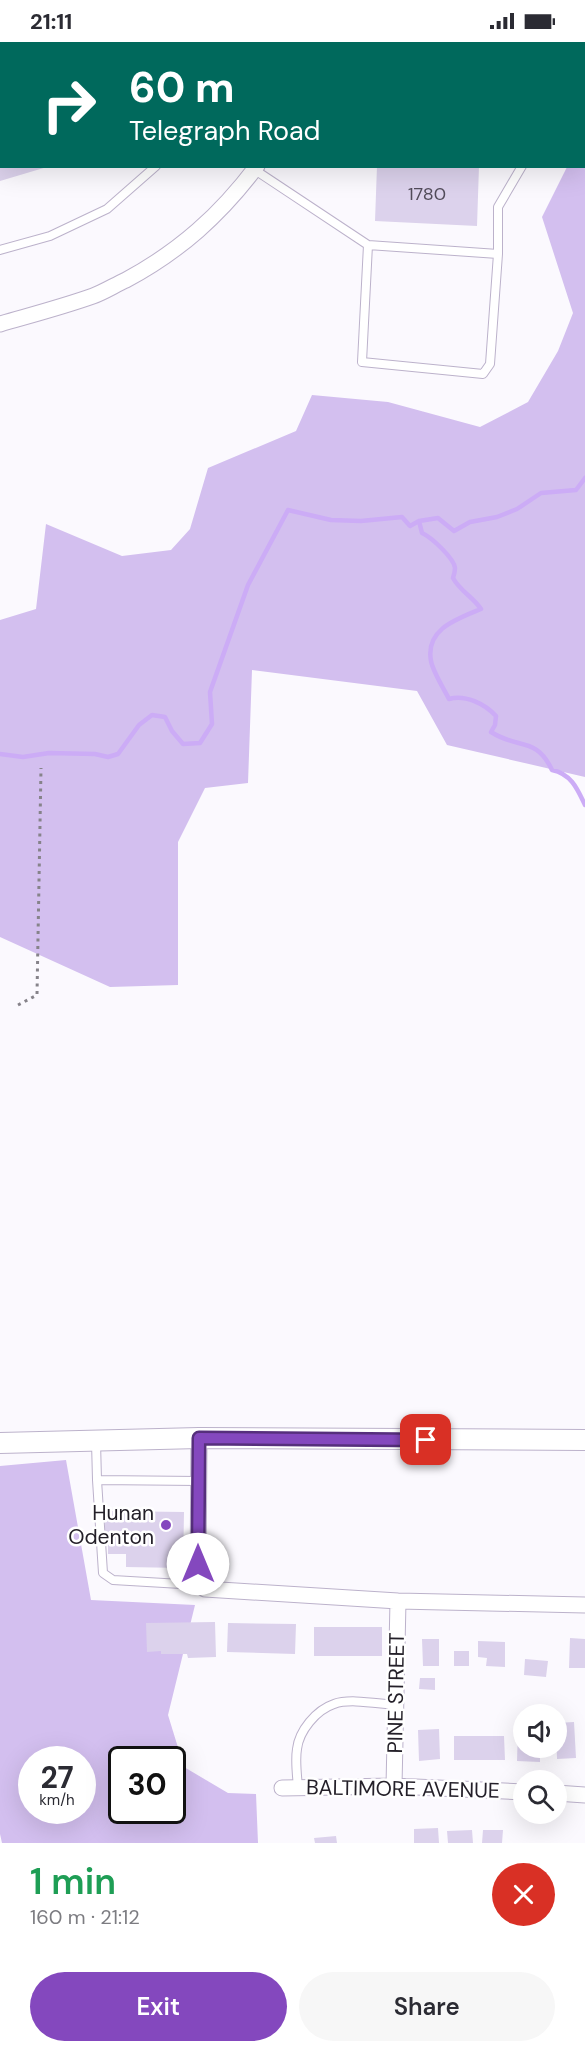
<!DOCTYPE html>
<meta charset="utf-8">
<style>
:root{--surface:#fff;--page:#f7f7f7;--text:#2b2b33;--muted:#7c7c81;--accent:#8448be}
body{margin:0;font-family:"DM Sans",sans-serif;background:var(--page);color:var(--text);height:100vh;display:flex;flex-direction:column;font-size:22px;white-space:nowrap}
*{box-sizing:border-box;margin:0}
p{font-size:20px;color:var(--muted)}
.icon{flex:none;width:33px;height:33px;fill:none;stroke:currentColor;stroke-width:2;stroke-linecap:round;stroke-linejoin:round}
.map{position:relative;height:1801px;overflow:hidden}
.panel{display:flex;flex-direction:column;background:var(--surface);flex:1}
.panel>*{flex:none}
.banner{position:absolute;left:0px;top:0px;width:585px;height:126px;box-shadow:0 6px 24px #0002;background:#00695c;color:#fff;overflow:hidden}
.fabs{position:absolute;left:513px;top:1662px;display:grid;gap:12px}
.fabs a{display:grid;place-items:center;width:54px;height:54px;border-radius:50%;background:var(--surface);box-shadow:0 6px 24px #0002;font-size:30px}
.speed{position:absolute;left:18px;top:1704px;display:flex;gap:12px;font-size:30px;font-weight:700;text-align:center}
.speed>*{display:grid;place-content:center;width:78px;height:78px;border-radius:50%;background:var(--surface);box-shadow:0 6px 24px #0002;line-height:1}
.speed small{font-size:15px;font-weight:400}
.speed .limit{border:3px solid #111;border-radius:9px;background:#fff;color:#111}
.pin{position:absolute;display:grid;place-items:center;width:51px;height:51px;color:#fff;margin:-26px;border-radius:12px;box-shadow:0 3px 9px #0006}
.me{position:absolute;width:66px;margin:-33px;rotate:0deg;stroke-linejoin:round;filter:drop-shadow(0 0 4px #0008)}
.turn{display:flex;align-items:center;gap:21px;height:126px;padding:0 30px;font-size:27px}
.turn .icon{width:78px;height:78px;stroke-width:2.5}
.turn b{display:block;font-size:42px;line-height:51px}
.round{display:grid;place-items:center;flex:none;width:63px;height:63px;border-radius:32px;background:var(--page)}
.overview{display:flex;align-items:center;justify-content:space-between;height:102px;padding:0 30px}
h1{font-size:36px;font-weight:600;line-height:45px;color:#1e9e55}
.button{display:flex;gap:12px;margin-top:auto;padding:12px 30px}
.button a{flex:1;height:69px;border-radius:36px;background:var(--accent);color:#fff;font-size:24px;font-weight:600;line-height:69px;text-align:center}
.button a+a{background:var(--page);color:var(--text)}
.status{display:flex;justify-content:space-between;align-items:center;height:42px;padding:0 30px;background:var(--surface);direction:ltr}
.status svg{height:16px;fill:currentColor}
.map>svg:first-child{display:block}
</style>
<div class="status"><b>21:11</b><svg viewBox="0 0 49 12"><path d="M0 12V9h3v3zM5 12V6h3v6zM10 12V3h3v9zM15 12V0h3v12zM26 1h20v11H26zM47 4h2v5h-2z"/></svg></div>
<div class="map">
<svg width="585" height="1801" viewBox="0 0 585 1801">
<rect width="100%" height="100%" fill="#fbf9fe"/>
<path fill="#d3bfef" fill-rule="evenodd" d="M585,87V735L447,703L417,649L252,628L248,741L205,746L178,800V943L110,945L0,895V578L36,567L46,482L122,514L171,508L190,487L208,426L296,389L312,353L388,360L480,385L528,360L558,309L573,271L542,175L567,125L584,124Z
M66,1418L91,1558L195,1563L168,1673L184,1725L228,1751L256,1752L258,1801H2L0,1792V1424ZM32,1718H82V1768H32ZM122,1718H172V1768H122Z"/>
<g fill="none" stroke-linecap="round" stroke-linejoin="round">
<path stroke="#ccacf6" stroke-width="4.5" d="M419,479L422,491C431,495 454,516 455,526C455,529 454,533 453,536C460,549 473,555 481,567C457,577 425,587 431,619C433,630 444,647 449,657C465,652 485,662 496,674L495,683L491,690C519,708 536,694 552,728C571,732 577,746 585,763
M0,712L23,715L49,711L95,712L108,715L118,712L139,683L152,673L165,675L172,689L183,702L200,701L212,682L210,650L248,543L288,468L331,478L361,479L402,475L410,484L419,479L438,476L454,489L470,480L497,475L517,467L541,451L576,448L585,436"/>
</g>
<path fill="#dcd2ec" d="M0,124H47V125L0,139Z
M377,124H479L477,184L375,179Z
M105,1469L184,1470L183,1526L126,1525V1512H108V1490H105Z
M215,1580L216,1615L188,1616L187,1612H161V1609L147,1610L146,1581Z
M228,1581L296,1582L295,1612L227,1610Z
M314,1585H382V1614H314Z
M570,1596L585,1597V1626H569Z
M422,1597H439V1624H423Z
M478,1599L505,1600V1625L486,1624L487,1616L478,1615Z
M454,1609H469V1624H454Z
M525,1617L548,1619L546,1635L524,1633Z
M420,1636H435V1648L419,1647Z
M574,1680L576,1716L557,1717L556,1681Z
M439,1687L440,1717L419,1719L418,1688Z
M518,1687H524V1706H540V1720L517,1719Z
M454,1694H504L505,1718H454Z
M438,1786L439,1801H414V1787Z
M472,1788L473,1801H448L447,1789Z
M483,1788H503L502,1801H482Z
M336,1794L337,1801H315L314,1796Z"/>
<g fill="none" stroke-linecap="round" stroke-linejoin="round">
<g stroke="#bcb2cb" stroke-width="10">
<path id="lane" d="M179,0V2
M209,2L214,0
M584,18L585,15
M255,128L368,203L362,320L483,332L490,322L498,212V165L522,124
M368,203L498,212
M0,208L50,194L107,167L156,124
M96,1400L97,1438L198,1439
M97,1438L103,1531L113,1538L198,1543
M298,1745C297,1733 295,1719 297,1707C299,1689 316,1668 334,1662C350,1656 379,1662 396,1663"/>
</g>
<g stroke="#bcb2cb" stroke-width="17">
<path id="street" d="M313,2L314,0
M0,282C31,273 62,265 93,254C104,250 115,243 126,238C180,209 220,173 257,124
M199,1396L198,1543L205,1547L398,1559L585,1563
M394,1744L398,1559
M282,1746L394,1744L524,1750
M556,1751L585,1753"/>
</g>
<g stroke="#bcb2cb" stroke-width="22">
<path id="secondary" d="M0,1401L199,1396L585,1398"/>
</g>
<path stroke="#86838a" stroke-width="3" stroke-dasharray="3 4.5" stroke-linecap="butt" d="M18,963L37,953L41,726"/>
<use href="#lane" stroke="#fff" stroke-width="8"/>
<use href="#street" stroke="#fff" stroke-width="15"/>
<use href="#secondary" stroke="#fff" stroke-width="20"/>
</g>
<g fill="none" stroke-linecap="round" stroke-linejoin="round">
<g stroke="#562f7c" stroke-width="15">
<path id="route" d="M198,1522L199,1396L426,1398"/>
</g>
<use href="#route" stroke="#8448be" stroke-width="10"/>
</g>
<circle fill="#8448be" stroke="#fff" stroke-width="2" cx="166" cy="1483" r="6"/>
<g text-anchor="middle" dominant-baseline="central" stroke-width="5" stroke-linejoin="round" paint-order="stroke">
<g font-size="18" fill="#524c5a">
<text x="427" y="152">1780</text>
</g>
<g font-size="21" fill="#242029" stroke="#fff" text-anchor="end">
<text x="154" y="1471">Hunan<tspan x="154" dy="24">Odenton</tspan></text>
</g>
<g font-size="21" fill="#242029" stroke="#fff">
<text transform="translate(396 1651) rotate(-89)">PINE STREET</text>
<text transform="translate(403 1747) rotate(1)">BALTIMORE AVENUE</text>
</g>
</g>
</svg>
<div class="fabs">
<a><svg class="icon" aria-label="sound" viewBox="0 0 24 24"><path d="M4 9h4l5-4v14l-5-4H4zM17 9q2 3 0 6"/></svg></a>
<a><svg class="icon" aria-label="search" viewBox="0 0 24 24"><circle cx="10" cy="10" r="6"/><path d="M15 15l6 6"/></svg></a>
</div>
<div class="speed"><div>27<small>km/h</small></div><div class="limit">30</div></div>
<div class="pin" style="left:426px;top:1398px;background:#d93025"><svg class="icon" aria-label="arrive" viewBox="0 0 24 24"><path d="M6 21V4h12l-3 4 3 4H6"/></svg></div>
<svg class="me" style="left:198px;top:1522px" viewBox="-20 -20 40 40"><circle r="19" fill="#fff"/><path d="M0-13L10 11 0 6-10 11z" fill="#8448be"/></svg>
<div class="banner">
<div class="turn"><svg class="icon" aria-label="right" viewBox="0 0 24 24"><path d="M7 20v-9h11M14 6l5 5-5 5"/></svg><div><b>60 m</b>Telegraph Road</div></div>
</div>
</div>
<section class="panel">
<div class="overview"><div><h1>1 min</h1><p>160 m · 21:12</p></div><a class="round" style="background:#d93025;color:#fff"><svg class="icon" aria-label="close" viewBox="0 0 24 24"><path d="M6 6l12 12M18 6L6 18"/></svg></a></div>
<div class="button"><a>Exit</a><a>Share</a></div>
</section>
